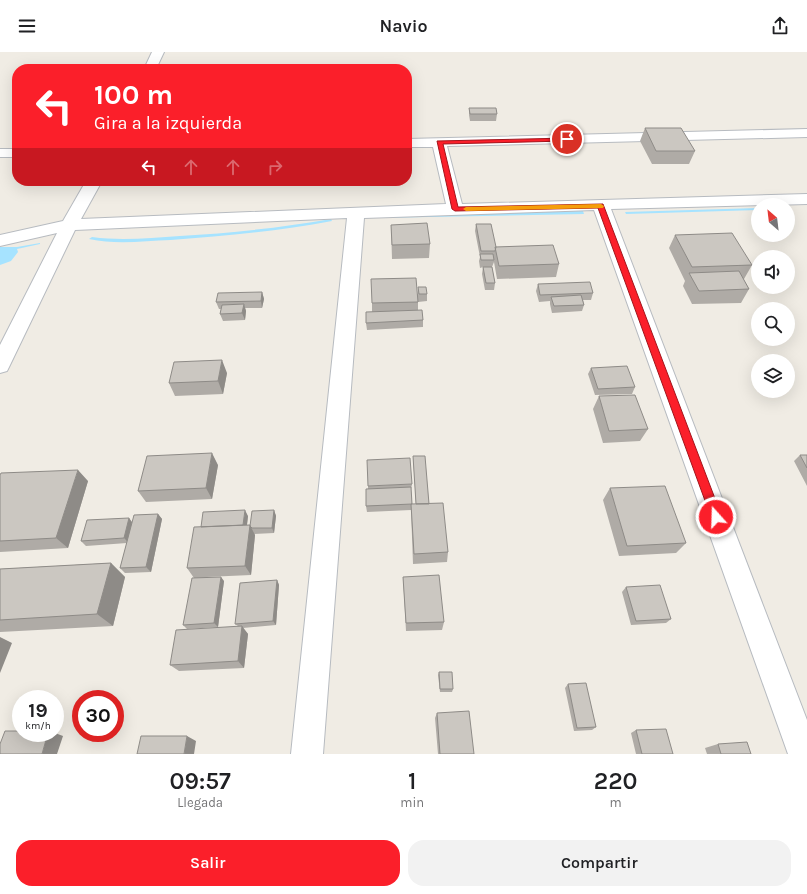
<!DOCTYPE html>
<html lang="es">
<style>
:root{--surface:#fff;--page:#f2f2f2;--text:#202124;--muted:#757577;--accent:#fb1f2a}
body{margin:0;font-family:Karla,sans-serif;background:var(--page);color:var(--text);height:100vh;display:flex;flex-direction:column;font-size:15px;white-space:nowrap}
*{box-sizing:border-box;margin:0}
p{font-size:13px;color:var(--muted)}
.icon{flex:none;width:22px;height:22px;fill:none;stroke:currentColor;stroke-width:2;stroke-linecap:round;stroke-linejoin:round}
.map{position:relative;height:702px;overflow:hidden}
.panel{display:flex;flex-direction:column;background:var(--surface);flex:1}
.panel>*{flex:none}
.top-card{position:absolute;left:12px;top:12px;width:400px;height:122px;border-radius:16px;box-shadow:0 4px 16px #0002;background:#fb1f2a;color:#fff;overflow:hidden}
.needle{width:26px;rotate:332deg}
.buttons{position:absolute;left:751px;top:146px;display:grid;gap:8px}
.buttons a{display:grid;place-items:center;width:44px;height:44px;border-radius:50%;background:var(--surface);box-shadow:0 4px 16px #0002;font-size:20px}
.speed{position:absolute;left:12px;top:638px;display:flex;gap:8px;font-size:20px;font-weight:700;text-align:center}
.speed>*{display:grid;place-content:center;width:52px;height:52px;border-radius:50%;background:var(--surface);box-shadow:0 4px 16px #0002;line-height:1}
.speed small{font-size:10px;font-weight:400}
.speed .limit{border:6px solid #d22;background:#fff;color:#111}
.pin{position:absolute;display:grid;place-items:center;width:34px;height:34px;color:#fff;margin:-17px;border:2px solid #fff;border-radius:50%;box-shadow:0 1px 4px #0007}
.me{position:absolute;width:44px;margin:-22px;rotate:340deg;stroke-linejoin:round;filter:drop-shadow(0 0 3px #0008)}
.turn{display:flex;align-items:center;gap:14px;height:84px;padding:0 16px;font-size:18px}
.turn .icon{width:52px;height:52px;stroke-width:2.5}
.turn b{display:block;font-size:28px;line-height:34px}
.lanes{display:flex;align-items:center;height:38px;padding:0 16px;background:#0003;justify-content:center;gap:20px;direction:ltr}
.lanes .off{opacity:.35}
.eta{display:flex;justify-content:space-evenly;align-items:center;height:68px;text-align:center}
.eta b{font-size:24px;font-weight:600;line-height:28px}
.action{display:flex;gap:8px;margin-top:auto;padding:8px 16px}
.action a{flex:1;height:46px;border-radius:16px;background:var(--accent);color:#fff;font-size:16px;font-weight:600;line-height:46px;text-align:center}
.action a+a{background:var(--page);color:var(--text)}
header{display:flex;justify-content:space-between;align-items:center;height:52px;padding:0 16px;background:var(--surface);font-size:18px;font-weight:600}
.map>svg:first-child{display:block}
</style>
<header><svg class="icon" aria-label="menu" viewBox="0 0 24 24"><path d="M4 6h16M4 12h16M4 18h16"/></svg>Navio<svg class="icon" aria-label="share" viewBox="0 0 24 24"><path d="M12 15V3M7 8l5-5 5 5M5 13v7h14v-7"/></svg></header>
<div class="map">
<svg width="807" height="702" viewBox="0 0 807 702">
<rect width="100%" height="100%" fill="#f0ece4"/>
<path fill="#a6e3ff" d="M758,156V158L626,162L625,160Z
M583,159L584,162L374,166V165Z
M331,167L332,169C279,179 225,184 171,188C144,189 116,193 89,187L92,185C121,189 150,186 180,184C230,181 280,176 331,167Z
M40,191V192L17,197L18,200L11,209L0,213V195H17Z"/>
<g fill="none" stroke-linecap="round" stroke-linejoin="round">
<g stroke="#b7bbc0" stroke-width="2">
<path id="minor" d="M152,0H164L156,17H144Z
M807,77V85L447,94L462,152L807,142V152L611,157L807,668V702H788L594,158L364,166L323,702H291L347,166L75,178L10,313L7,319L0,321V293L57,181L0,194V183L63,169L86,129H102L81,167L446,152L433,95H407V87Z
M0,97H17V105H0Z"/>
</g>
<use href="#minor" fill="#fff" fill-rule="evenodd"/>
</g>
<path fill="#afaba6" d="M469,56L497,62L496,69H470L469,63Z
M645,76L695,99L689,112H652L640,89Z
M476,172L496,195L559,212L556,225L497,227L494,210L492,215L495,231L494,238H485L482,222L483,215L480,216L479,209L480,205L475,179Z
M391,173L430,192L429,206L392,207Z
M675,183L752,213L744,227H743L749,237L741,251L692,252L683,234L685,229L669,196Z
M538,232L593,241L591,248H583L584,253L582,259L552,261L550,252V249L539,250L536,239Z
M418,235L427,242V249L418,250V258L423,268V275L367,278L366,271L372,260V251L418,242Z
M262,240L264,247L262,256H245L246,259L245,268L223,269L220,262L221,257H219L216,250Z
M591,316L635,335L632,342L595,343L588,322Z
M227,321L223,342L175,344L169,331Z
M599,344L648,377L640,389L603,391L593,357Z
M800,403H807V434L794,409Z
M413,404L429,452L448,500L447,510L413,512L411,458L367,460L366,454L368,437V434L412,432L411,438L412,452H416Z
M218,413L212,447L146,450L138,439Z
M0,423L88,429L68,496L0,500Z
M610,436L686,491L676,501L619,504L603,448Z
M274,458L276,464L274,481L254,482L255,483L251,523L206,525L224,529L218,575L187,577L183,573L194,526L187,516L201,475L248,464L247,473L250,474Z
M158,462L162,467L151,520L125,521L120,516L127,491L86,494L81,489L129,466L132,470Z
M111,511L125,525L113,574L0,580V517Z
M403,525L444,570L442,578L406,579Z
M277,528L279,533L276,573L243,576L248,582L244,616L179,619L170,613L238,574L235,572Z
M626,535L671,567L666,571L631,573L622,540Z
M439,620L453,637L452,640H440L438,623Z
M568,632L596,675L592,678L574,679L565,636Z
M437,661L474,702H438L435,666Z
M636,678L673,702H636L631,681Z
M718,692L751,702H707L705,696Z"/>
<path fill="#8e8b87" d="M262,240L264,247L262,256L261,249Z
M244,252L246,259L245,268L242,261Z
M222,308L227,321L223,342L218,329Z
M212,401L218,413L212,447L206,436Z
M78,418L88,429L68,496L56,486Z
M245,458L248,464L246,480L243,474Z
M274,458L276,464L274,481L272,476Z
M158,462L162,467L151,520L146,515Z
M129,466L133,472L129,491L124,486Z
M250,473L255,483L251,523L245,514Z
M111,511L125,525L113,574L97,562Z
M221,525L224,529L218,575L214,571Z
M277,528L279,533L276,573L273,569Z
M242,574L248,582L244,616L238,609Z
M0,585L12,591L0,621Z
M48,681H55L63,684L57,702H42Z
M187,684L196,689L194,702H184Z"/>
<path fill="#cbc7c1" stroke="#8e8b87" d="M469,56H496L497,62H470Z
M645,76H681L695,99H656Z
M427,171L430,192L392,193L391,173Z
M476,172H491L496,195L495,199H481Z
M732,181L752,213L692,215L675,183Z
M553,193L559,212L499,214L495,195Z
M480,202H493L494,208H481Z
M483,215H492L495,231H486Z
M739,219L749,237L699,239L689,221Z
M416,226L418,250L372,251L371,227Z
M590,230L593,241L540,243L538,232Z
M418,235H426L427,242H419Z
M262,240L261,249L216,250L218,241Z
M581,243L584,253L554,254L551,245Z
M244,252L242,261L220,262L222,253Z
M422,258L423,268L366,271V260Z
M222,308L218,329L169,331L174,310Z
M627,314L635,335L598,337L591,316Z
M635,343L648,377L609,379L599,344Z
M212,401L206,436L138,439L147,404Z
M800,403H807V416Z
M413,404H425L429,452H416Z
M410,406L412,432L368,434L367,408Z
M78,418L56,486L0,489V423L1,421Z
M665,434L686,491L627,494L610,436Z
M411,435L412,452L366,454V437Z
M443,451L448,500L414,502L411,452Z
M245,458L243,473L201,475L203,460Z
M274,458L272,476H252L250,474L252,459Z
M158,462L146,515L120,516L134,463Z
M129,466L124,486L81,489L87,468Z
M250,473L245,514L187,516L194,475Z
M111,511L97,562L0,568V517Z
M439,523L444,570L406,571L403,525Z
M221,525L214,571L183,573L192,526Z
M277,528L273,569L235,572L240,531Z
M660,533L671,567L636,569L626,535Z
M242,574L238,609L170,613L176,578Z
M439,620H452L453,637H440Z
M586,631L596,675L577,676L568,632Z
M469,659L474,702H440L437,661Z
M666,677L673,702H642L636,678Z
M5,679H21V681H48L42,702H0V692Z
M141,684H187L184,702H137Z
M747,690L751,702H721L718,692Z"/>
<path fill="#fb1f2a" stroke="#a3141b" d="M569,86L570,87L567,89L443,92L458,155L603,152L722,465L720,468L716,470L713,468L711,465L598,156L455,159L452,157L437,89Z"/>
<path fill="#f59e0b" d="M601,152L604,154L603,156L466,159L463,157L466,155Z"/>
</svg>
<div class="buttons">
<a><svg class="needle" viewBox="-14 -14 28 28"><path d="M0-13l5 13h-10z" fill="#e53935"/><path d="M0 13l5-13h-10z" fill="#757577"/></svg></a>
<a><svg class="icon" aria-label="sound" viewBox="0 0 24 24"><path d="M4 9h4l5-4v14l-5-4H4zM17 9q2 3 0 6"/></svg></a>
<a><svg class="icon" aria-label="search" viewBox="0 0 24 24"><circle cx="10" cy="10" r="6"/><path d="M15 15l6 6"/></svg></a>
<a><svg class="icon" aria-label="layers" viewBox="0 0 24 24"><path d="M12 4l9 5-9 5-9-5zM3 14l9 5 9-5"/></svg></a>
</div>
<div class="speed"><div>19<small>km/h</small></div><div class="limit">30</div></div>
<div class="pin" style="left:567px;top:87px;background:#d93025"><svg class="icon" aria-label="arrive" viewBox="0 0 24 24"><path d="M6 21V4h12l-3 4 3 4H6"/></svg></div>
<svg class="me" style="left:716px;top:465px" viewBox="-20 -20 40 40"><circle r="17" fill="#fb1f2a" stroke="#fff" stroke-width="3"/><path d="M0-11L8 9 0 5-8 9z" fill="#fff"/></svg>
<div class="top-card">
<div class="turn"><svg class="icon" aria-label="left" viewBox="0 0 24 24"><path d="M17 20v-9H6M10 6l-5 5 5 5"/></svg><div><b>100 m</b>Gira a la izquierda</div></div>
<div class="lanes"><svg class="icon" aria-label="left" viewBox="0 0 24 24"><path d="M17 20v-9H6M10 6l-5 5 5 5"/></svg><svg class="icon off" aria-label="ahead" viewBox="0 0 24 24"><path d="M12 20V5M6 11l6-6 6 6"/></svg><svg class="icon off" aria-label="ahead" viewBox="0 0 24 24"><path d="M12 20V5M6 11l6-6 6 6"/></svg><svg class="icon off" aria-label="right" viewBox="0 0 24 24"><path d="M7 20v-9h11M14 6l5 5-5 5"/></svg></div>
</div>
</div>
<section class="panel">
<div class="eta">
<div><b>09:57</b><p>Llegada</p></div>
<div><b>1</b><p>min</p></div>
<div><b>220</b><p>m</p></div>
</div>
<div class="action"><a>Salir</a><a>Compartir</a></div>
</section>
